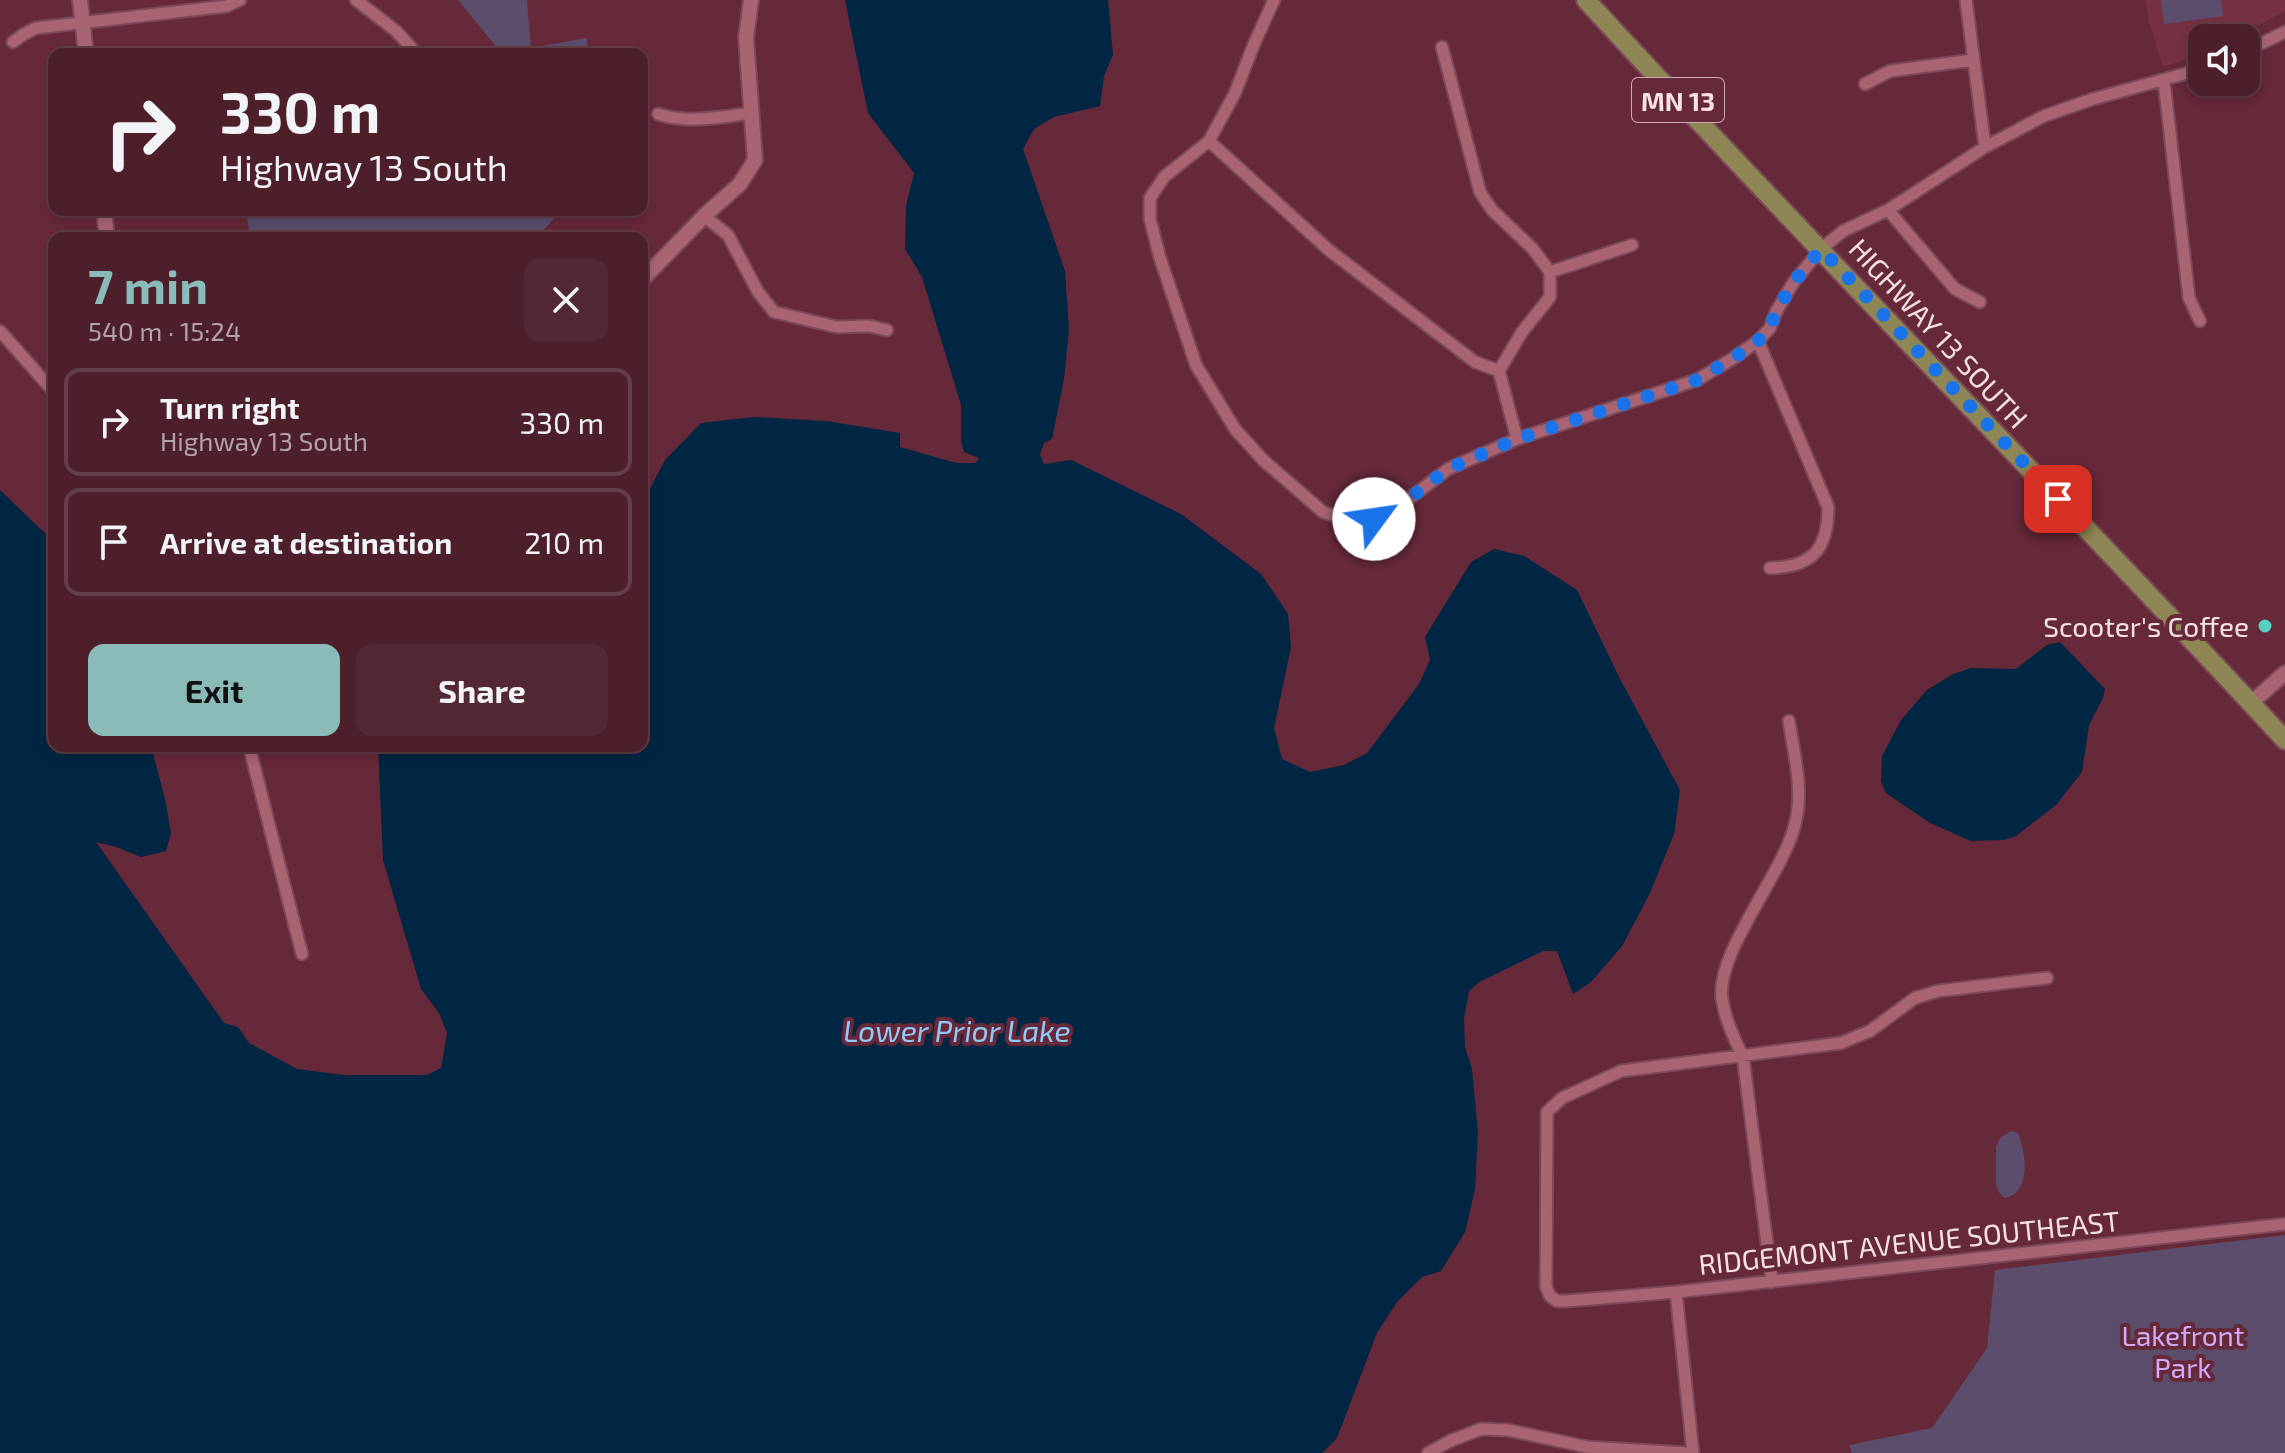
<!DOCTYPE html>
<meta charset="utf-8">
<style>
:root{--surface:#4c1f2b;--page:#532733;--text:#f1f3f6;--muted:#b2a2a9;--line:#633d47;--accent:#8bbbb9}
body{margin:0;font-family:"Exo 2",sans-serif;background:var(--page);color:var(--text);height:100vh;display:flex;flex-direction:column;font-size:30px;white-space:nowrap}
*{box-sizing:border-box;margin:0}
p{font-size:26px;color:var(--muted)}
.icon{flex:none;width:44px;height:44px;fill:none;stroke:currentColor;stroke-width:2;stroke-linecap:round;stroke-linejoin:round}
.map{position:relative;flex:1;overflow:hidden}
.side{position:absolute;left:48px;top:232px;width:600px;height:520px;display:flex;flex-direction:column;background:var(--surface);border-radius:16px;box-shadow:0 4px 12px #0003,0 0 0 2px var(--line)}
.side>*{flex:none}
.hud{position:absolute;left:48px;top:48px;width:600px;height:168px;border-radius:16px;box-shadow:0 4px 12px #0003,0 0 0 2px var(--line);background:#4c1f2b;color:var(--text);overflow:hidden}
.fabs{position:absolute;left:2188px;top:24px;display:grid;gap:16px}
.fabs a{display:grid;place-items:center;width:72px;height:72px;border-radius:16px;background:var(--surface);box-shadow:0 4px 12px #0003,0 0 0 2px var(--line);font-size:40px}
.pin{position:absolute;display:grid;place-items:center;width:68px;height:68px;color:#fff;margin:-34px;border-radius:16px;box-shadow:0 4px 12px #0006}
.me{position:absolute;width:88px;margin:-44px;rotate:59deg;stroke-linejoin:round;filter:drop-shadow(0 0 6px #0008)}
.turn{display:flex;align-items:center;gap:28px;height:168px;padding:0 40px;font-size:36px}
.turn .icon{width:104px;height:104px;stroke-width:2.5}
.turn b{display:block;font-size:56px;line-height:68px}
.round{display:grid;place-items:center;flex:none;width:84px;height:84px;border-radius:16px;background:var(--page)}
.summary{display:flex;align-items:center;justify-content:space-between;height:136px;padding:0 40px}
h1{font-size:48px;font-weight:700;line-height:60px;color:var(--accent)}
.primary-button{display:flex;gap:16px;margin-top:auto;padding:16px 40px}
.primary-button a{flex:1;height:92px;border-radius:16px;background:var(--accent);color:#111;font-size:32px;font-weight:700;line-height:92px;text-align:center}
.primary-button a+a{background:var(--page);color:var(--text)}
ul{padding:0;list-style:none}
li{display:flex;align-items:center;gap:24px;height:108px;margin:0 16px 12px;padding:0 24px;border:4px solid var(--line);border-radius:16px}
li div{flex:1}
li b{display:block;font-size:30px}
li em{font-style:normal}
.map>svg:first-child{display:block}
</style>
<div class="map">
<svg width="2285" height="1453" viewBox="0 0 2285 1453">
<rect width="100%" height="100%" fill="#662939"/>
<path fill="#753142" d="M2146,0H2285V11L2235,38H2202V54L2163,67L2149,22Z"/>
<path fill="#5b4d6b" d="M458,0H527L531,48L587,38L588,54H502Z
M2161,0H2221L2223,16L2164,24Z
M246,210H561L537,238H250Z
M2011,1131L2018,1133C2026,1151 2032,1195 2004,1198L1998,1191L1996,1184V1147L2000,1138Z
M2285,1235V1453H1852L1849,1445L1932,1428L1987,1348L1995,1270Z"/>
<path fill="#002643" d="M845,0H1108L1113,55L1104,76L1100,106L1054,117L1034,129L1023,149L1065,271L1069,329L1064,379L1052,439L1044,443L1040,455L1044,464L1071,460L1181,514L1261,574L1288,614L1291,647L1274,728L1282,759L1310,772L1344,765L1367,753L1419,684L1430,660L1425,637L1471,562L1494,549L1524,556L1577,590L1620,679L1680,790L1674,834L1649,895L1622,946L1591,982L1573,994L1557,951H1543L1479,982L1469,991L1464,1018L1465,1047L1472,1069L1478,1133L1475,1189L1465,1232L1441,1271L1422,1277L1397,1302L1377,1333L1337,1438L1322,1453H0V490L54,542V746H151L165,799L171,833L166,851L141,857L116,847L96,842L224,1023L238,1027L249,1043L297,1069L344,1075H427L441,1068L447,1033L439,1013L421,989L383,860L378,746H642V504L665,460L701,423L754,417L826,421L900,433V447L956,463H976L979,458L964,452L961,441V405L922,277L905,249L906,206L914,173L868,113Z
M2060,642L2105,689L2103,698L2089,725L2082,772L2056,805L2016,836L2004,840L1971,841L1930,823L1886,793L1881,782L1882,756L1901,720L1927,690L1953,674L1971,668L2016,669L2047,645Z"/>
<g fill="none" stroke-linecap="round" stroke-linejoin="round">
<g stroke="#7a4857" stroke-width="15">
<path id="minor" d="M356,0L396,31L417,54
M1274,0L1254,44L1235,93L1209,141L1164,177L1150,198V219L1160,258L1196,365L1235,429L1263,460L1323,512L1354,522L1374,519L1397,508L1448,469L1517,439L1697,380L1732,359L1758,341L1770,328L1776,312L1793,283L1821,249L1843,231L1888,210L1985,147L2044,116L2093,99L2202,69
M1966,0L1985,147
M13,42L24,34L36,28L227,6L240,0
M1442,47L1480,192L1492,210L1533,249L1550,272V297L1522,332L1499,371
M2246,51L2285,32
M2164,81L2189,298L2200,321
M1865,84L1890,71L1973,60
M658,114C689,124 720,117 752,113
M1209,141L1330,251L1475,362L1499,371L1517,439
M1888,210L1955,289L1980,302
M704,216L728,235L758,292L774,312L837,327L869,326L887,330
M1550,272L1632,245
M0,331L54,392
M1758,341L1828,507C1828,549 1813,567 1770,568
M249,746L302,954
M2047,978L1938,991L1915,998L1870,1031L1841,1043L1621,1071L1562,1098L1547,1112L1546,1287L1550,1296L1557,1301H1566L1676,1292L2285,1224
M1772,1282L1743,1057C1734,1038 1725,1019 1722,999C1715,953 1784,873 1795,824C1804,790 1794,755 1789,721
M1676,1292L1693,1453
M1428,1453L1450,1441L1481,1429L1508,1430L1587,1447L1687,1453"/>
</g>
<g stroke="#7a4857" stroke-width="18">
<path id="tertiary" d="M80,0L86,54
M104,210L107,238
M642,280L704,216L740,184L755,160L746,38L751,0
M2251,703L2285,673"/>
</g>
<g stroke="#7a4857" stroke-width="22">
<path id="primary" d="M1586,0C1815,250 2055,491 2285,740"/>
</g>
<use href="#minor" stroke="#a86473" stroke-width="11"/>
<use href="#tertiary" stroke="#a86473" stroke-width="14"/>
<use href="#primary" stroke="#8e8654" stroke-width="18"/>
</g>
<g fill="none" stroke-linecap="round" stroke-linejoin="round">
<path stroke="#1a73e8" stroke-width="14" stroke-dasharray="0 25.2" d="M1374,519L1397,508L1448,469L1517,439L1697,380L1732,359L1758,341L1770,328L1776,312L1793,283L1821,249L2058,499"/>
</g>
<circle fill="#57cec2" stroke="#662939" stroke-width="3" cx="2265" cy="626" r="8"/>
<g text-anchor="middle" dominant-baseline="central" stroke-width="8" stroke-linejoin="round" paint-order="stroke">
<rect fill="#662939" stroke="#ceaab2" stroke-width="2" x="1632" y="78" width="92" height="44" rx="6"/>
<g font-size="26" font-weight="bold" fill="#fae2e6">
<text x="1678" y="100">MN 13</text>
</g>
<g font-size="28" fill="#fae2e6" stroke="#662939">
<text transform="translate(1939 333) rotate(47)">HIGHWAY 13 SOUTH</text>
<text transform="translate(1909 1242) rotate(-6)">RIDGEMONT AVENUE SOUTHEAST</text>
</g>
<g font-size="28" fill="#fae2e6" stroke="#662939" text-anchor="end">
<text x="2249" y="626">Scooter's Coffee</text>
</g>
<g font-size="28" fill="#d0abf9" stroke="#662939">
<text x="2183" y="1335">Lakefront<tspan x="2183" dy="32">Park</tspan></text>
</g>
<g font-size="30" font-style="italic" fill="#91c9fa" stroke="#662939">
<text x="957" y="1030">Lower Prior Lake</text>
</g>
</g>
</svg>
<div class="fabs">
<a><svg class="icon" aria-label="sound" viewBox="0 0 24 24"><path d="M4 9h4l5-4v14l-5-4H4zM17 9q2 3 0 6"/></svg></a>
</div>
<div class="pin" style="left:2058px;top:499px;background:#d93025"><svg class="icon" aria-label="arrive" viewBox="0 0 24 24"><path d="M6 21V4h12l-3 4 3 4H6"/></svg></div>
<svg class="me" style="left:1374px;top:519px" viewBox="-20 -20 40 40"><circle r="19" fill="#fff"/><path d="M0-13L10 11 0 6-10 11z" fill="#1a73e8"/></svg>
<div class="hud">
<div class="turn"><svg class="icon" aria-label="right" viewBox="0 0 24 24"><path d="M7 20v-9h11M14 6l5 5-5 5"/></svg><div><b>330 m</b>Highway 13 South</div></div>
</div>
<section class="side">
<div class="summary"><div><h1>7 min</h1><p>540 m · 15:24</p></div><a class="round"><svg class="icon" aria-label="close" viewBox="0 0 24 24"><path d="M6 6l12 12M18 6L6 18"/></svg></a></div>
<ul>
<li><svg class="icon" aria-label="right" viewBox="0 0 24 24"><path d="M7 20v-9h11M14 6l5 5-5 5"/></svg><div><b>Turn right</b><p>Highway 13 South</p></div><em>330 m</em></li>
<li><svg class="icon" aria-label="arrive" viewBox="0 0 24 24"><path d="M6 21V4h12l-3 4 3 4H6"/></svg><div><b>Arrive at destination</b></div><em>210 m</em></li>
</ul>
<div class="primary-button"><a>Exit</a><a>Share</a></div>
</section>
</div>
